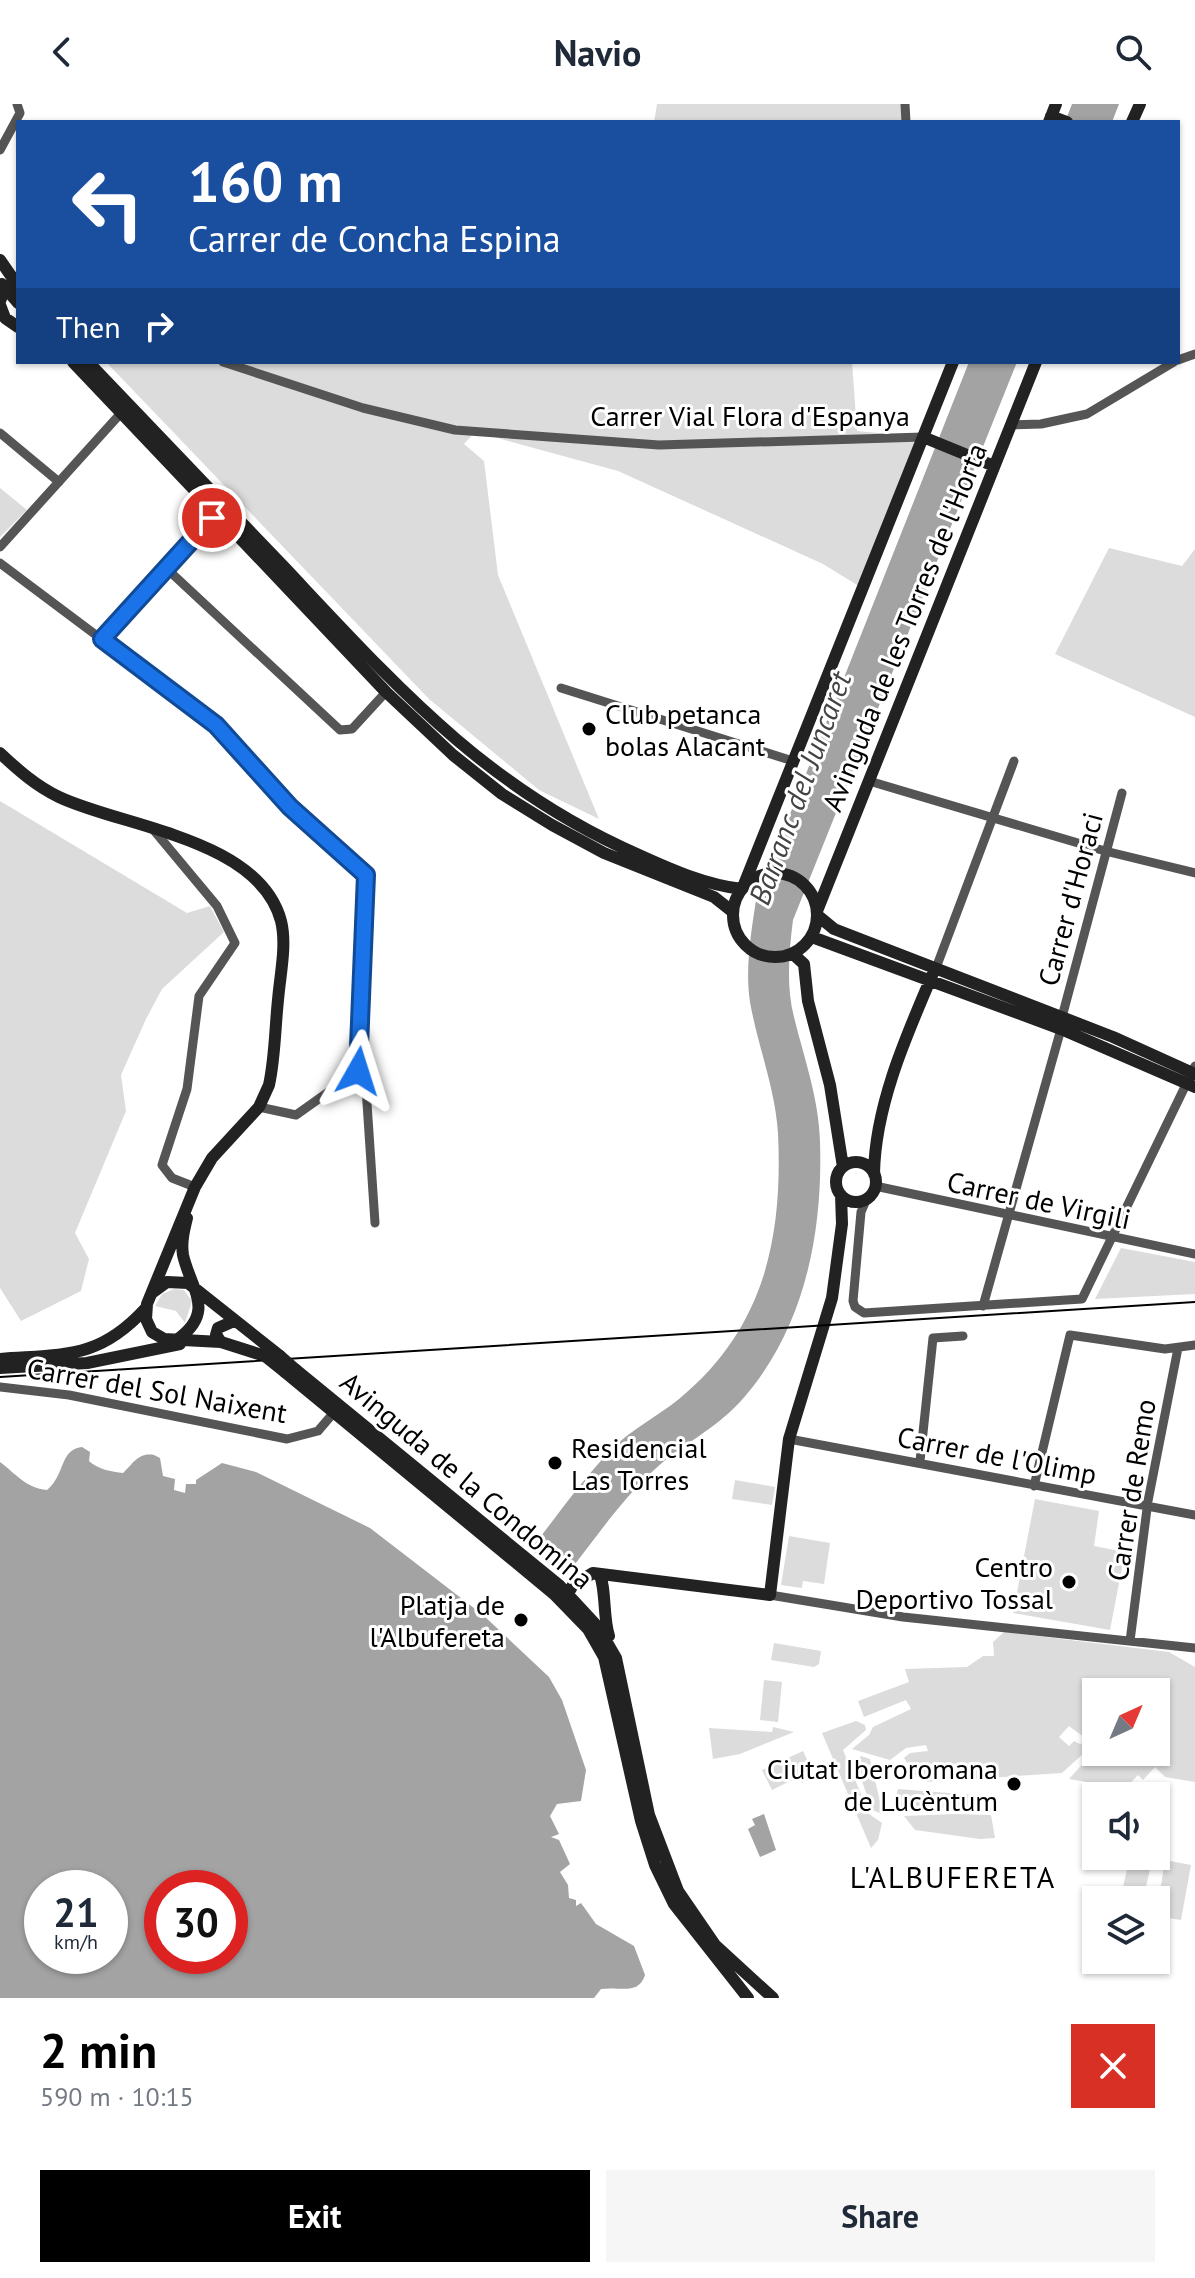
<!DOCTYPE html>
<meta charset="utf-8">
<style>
:root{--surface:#fff;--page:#f6f6f7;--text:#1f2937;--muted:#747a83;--accent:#000}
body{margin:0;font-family:"PT Sans",sans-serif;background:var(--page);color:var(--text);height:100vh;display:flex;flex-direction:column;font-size:30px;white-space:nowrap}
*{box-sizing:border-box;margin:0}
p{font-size:26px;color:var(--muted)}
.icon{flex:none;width:44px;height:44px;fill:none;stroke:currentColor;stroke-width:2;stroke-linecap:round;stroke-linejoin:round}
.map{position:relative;height:1894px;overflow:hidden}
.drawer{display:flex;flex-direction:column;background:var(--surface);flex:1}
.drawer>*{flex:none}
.hud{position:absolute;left:16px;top:16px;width:1164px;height:244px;border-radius:0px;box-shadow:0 2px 6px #0004;background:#1a4fa0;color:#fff;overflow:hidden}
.needle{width:52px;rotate:44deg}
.fabs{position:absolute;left:1082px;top:1574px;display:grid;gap:16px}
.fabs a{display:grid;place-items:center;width:88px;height:88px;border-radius:0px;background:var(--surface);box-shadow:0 2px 6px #0004;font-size:40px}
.speed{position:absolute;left:24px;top:1766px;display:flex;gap:16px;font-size:40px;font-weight:700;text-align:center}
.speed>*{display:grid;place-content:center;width:104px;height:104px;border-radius:50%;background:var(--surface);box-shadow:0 2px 6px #0004;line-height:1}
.speed small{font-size:20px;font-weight:400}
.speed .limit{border:12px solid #d22;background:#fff;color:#111}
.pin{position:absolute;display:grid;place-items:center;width:68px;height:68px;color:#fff;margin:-34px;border:4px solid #fff;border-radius:50%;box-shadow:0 2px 8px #0007}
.me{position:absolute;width:88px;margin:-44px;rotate:6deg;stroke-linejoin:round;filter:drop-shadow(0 0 6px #0008)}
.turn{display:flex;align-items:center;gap:28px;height:168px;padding:0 40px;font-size:36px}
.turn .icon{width:104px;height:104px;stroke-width:2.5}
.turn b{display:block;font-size:56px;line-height:68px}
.then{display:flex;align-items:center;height:76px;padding:0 40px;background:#0003;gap:16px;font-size:30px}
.round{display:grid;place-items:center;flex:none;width:84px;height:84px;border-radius:0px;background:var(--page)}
.head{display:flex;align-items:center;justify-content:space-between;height:136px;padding:0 40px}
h1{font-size:48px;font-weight:700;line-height:60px;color:var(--accent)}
.primary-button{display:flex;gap:16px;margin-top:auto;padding:16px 40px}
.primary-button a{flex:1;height:92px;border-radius:0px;background:var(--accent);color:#fff;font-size:32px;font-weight:700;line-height:92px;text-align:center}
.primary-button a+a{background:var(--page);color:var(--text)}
header{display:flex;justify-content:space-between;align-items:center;height:104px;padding:0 40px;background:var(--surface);font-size:36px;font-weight:700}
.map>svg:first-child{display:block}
</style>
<header><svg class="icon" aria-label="back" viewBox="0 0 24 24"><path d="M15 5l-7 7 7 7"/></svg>Navio<svg class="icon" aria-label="search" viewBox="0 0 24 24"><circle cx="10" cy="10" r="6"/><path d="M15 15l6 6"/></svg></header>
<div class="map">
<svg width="1195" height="1894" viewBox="0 0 1195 1894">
<rect width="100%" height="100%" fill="#fff"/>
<path fill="#dcdcdc" d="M657,0H903L904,18H654Z
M106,258H852L857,327L923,333L862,484L823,460L618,367L475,328L464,340L484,357L498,471L599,715L539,686L429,595Z
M0,384L27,406L0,433Z
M1109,444L1182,462L1195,445V613L1055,550Z
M0,697L187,809L210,802L224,828L162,885L146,915L121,971L126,1007L75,1129L89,1155L81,1187L21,1217L0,1184Z
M1121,1144L1195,1158V1190L1095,1195Z
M174,1185L184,1186L192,1197L185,1219L176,1207L155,1202L162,1190Z
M735,1376L775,1383L772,1401L732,1395Z
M1035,1395L1099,1407L1094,1442L1125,1448L1110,1526L1013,1509Z
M789,1432L830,1439L824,1480L803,1477L802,1484L781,1481Z
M1004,1528L1169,1548L1195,1563V1678L1165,1673L1155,1663L1143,1676L1138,1671L1119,1691L1093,1679L1069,1675L1096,1645V1648H1156V1588H1096V1624L1090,1630L1081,1631L1069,1622L1059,1633L1069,1642L1074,1637L1080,1640L1096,1635V1638L1062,1669L927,1678L925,1672L917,1674L904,1654L910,1649L928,1647L926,1641L906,1644L890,1656L852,1645L869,1631L873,1623L911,1605L906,1596L864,1613L858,1597L909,1578L905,1565L967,1563L983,1552H994L993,1538Z
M774,1539L821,1547L819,1560L814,1563L771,1556Z
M764,1576L782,1578L778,1618L760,1616Z
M856,1617L865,1621L866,1626L843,1646L869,1710L882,1719L878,1736L871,1744L822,1629Z
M773,1623L794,1628L740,1650L713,1655L709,1624L772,1628Z
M803,1647L815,1673L802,1679L798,1673L772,1686L762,1666Z
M861,1652L870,1655L883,1710L872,1706L855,1657Z
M898,1685L986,1692L985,1704H893Z
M955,1710L991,1711L995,1734L980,1735L915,1726L904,1712Z
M1130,1752H1153L1143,1796H1120Z
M1165,1756L1191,1761L1181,1816L1156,1812Z"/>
<path fill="#a3a3a3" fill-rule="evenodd" d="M1072,0H1119L1112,18H1065Z
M969,258H1017L793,816C789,847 786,883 794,913C804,954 819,995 820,1038C823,1131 804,1227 740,1298C714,1326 681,1341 654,1366C620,1397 593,1438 565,1473L531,1445C557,1412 582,1376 611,1346C631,1325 657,1313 679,1295C764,1225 783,1135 778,1029C775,983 758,943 750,898C745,865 751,829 756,796Z
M82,1343L90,1348L89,1357C97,1365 112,1368 123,1369C133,1360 138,1348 154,1351L160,1354L163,1372L175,1375L174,1386L185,1389L186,1380H196V1376L222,1359L256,1368L370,1424L483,1511L549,1573L562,1596L586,1666L581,1697L557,1700L550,1712L559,1730L551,1733L559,1736L570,1760L560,1768L568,1781L569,1794L576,1796V1802L581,1799L596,1820L634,1842L645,1871C638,1892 620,1882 601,1885L594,1894H0V1358C16,1370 26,1384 47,1386C66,1370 59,1346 82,1343ZM42,1784H110V1852H42ZM162,1784H230V1852H162Z
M764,1710L776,1746L760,1753L748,1725L755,1721L752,1715Z"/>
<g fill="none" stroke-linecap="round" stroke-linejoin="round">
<path stroke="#555" stroke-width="9" d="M905,0L906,18
M0,46L20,9L17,0
M1178,256L1195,250
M223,258L363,304L455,326L659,341L923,333
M1011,321L1041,320L1087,310L1174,258
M0,329L59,378
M0,443L121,309
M0,459L216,621L290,703L366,771L358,967L366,984L375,1119
M166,464L340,626L352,625L386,588
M102,535L216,409
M561,584L793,657
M869,677L1105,747L1195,769
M152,724L217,802L235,839L199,892L187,985L162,1061L172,1074L195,1083
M936,864L1014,657
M1062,913L1122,689
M259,1003L296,1011L358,967
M875,1082L1195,1150
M867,1094L861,1108L853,1197L855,1203L864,1209L1082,1195L1195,962
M983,1202L1061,925
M0,1283L69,1291L287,1335L318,1327L336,1306
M789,1335L1195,1411
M920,1357L933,1234L963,1232
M1034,1382L1070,1231L1165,1245L1195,1241
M770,1491L903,1513L1195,1544
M1130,1537L1148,1397L1178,1244"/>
<path stroke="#222" stroke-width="12" d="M1051,12L1067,18
M1049,18L1056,0
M1132,18L1140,0
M0,156L18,182
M2,180L18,199
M0,197L5,184L18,175
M0,201L5,214L18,223
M73,258L386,588L453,651L502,690L552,721L604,749L714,793L733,808
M88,258C154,327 219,395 285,464C396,582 487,685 639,751C672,766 706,781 742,785
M923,333L994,362
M0,649C18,666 36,682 59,693C122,723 259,734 281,817C287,841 280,871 278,896C275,924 275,954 269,981L259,1003L212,1054L195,1083L147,1200L146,1215L152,1228L164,1235L221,1238L265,1252
M733 811a42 42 0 1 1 84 0a42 42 0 1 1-84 0Z
M743,783L953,258
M817,807L1036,258
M817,811L834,825L1113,933L1195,970
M812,833L1061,925L1195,983
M793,850L804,860L808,897L830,981L843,1063
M836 1078a20 20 0 1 1 40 0a20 20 0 1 1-40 0Z
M874,1070C875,1001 907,930 934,867
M152,1189L167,1178L188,1179L280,1252
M178,1235C216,1207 191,1186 183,1151C181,1138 184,1126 187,1114
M221,1238L216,1231L218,1224L234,1217
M0,1255C63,1250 98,1256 145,1205
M0,1264L87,1259L180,1240
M296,1266L560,1482L598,1523L616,1554L649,1711L678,1787L715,1841L773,1894
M285,1268L554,1490L588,1525L604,1553L641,1717L655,1761L674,1800L748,1894
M599,1470C606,1481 603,1514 609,1532
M566,1493L573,1481L593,1469L770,1491L789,1335L832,1194L842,1120L841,1091"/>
<path stroke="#000" stroke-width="2" d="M0,1273L1195,1198"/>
<path stroke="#222" stroke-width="12" d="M265,1252L285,1268
M280,1252L296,1266"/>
</g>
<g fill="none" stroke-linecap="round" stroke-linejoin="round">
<g stroke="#114b97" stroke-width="20">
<path id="route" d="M212,414L102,535L216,621L290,703L366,771L358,967"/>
</g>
<use href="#route" stroke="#1a73e8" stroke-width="14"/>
</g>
<g fill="#000" stroke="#fff" stroke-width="3">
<circle cx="589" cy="625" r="8"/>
<circle cx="555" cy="1359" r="8"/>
<circle cx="1069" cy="1478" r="8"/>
<circle cx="521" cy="1516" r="8"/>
<circle cx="1014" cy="1680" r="8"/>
</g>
<g text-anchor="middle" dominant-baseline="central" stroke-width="6" stroke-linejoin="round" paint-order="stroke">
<g font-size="28" fill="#000" stroke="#fff">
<text x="750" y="311">Carrer Vial Flora d'Espanya</text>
<text transform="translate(904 523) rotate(-68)">Avinguda de les Torres de l'Horta</text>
<text transform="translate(1070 795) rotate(-75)">Carrer d'Horaci</text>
<text transform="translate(1039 1096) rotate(12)">Carrer de Virgili</text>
<text transform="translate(157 1286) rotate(10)">Carrer del Sol Naixent</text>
<text transform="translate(997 1351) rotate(11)">Carrer de l'Olimp</text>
<text transform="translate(467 1376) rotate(40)">Avinguda de la Condomina</text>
<text transform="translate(1131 1386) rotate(-81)">Carrer de Remo</text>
</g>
<g font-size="28" fill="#000" stroke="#fff" text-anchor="end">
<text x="605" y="609" text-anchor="start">Club petanca<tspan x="605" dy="32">bolas Alacant</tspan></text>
<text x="571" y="1343" text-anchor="start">Residencial<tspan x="571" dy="32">Las Torres</tspan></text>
<text x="1053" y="1462">Centro<tspan x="1053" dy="32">Deportivo Tossal</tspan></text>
<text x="505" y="1500">Platja de<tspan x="505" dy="32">l'Albufereta</tspan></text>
<text x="998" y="1664">Ciutat Iberoromana<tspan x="998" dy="32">de Lucèntum</tspan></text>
</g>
<g font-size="30" font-style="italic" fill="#444" stroke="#fff">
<text transform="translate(799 684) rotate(-70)">Barranc del Juncaret</text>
</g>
<g font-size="30" letter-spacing="2" fill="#000" stroke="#fff">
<text x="953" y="1772">L'ALBUFERETA</text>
</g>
</g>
</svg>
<div class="fabs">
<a><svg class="needle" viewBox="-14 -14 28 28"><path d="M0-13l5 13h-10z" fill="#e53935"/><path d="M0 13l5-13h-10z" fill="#747a83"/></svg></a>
<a><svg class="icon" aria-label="sound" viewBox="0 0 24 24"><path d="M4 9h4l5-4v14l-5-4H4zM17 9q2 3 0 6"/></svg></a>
<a><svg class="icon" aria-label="layers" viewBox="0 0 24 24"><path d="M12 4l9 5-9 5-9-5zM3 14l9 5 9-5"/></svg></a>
</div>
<div class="speed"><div>21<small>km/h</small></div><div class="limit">30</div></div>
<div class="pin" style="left:212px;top:414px;background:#d93025"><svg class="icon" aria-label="arrive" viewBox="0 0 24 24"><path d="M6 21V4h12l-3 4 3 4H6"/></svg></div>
<svg class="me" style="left:358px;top:967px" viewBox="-20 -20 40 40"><path d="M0-17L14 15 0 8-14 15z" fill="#1a73e8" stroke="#fff" stroke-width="4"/></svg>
<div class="hud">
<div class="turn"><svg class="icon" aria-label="left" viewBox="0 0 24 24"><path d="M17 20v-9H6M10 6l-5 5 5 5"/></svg><div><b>160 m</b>Carrer de Concha Espina</div></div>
<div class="then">Then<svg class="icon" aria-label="right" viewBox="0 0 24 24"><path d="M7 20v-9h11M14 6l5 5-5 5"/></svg></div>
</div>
</div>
<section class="drawer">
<div class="head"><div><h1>2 min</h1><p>590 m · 10:15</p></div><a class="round" style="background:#d93025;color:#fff"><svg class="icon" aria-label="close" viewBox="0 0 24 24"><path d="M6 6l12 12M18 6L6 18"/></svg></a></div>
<div class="primary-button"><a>Exit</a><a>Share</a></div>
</section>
